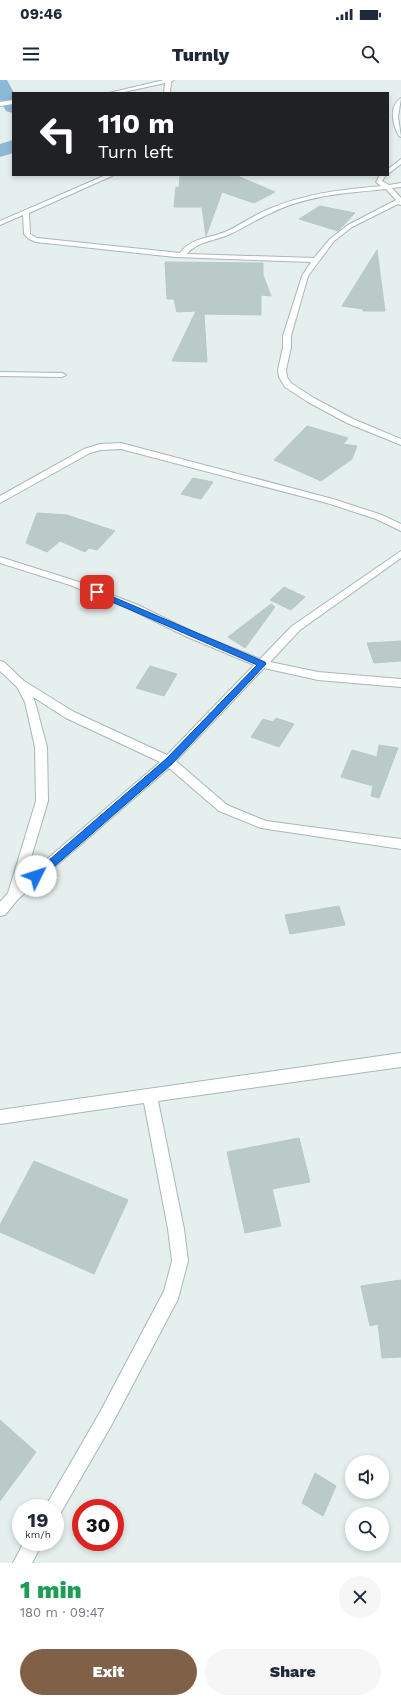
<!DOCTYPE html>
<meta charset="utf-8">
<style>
:root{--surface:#fff;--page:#f6f6f7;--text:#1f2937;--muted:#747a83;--accent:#806147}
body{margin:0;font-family:"Work Sans",sans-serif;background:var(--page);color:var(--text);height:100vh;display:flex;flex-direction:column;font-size:15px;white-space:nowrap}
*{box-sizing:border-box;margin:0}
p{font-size:13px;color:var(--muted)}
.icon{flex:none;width:22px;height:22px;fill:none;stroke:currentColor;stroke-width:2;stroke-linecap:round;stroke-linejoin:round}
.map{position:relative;height:1483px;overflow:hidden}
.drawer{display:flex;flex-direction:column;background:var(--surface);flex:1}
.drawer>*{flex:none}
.banner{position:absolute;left:12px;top:12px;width:377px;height:84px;border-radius:0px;box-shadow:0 2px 6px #0003;background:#202124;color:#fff;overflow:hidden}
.buttons{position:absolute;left:345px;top:1375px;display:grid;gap:8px}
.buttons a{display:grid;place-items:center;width:44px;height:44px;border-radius:50%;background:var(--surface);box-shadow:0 2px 6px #0003;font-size:20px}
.speed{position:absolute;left:12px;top:1419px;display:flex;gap:8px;font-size:20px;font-weight:700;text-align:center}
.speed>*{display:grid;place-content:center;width:52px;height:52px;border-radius:50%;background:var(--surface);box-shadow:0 2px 6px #0003;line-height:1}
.speed small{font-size:10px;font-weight:400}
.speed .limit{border:6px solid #d22;background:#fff;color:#111}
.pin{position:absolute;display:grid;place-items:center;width:34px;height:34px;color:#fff;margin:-17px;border-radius:8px;box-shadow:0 2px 6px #0006}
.me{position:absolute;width:44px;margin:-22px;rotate:49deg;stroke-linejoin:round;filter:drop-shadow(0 0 3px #0008)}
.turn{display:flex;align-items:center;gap:14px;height:84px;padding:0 20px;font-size:18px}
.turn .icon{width:52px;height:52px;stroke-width:2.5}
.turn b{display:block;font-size:28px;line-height:34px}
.round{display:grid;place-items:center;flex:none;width:42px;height:42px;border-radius:21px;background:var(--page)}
.overview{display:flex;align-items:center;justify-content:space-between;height:68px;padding:0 20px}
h1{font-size:24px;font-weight:800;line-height:30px;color:#1e9e55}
.primary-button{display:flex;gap:8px;margin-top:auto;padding:8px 20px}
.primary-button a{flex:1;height:46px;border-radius:24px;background:var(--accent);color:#fff;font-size:16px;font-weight:800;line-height:46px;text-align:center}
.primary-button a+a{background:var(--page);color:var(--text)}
.status{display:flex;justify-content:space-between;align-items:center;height:28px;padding:0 20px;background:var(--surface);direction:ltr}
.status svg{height:11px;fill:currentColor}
header{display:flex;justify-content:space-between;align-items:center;height:52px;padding:0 20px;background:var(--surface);font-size:18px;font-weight:800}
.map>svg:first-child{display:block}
</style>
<div class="status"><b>09:46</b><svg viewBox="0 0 49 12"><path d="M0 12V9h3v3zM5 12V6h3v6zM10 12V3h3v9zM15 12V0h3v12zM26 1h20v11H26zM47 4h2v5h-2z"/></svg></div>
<header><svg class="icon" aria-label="menu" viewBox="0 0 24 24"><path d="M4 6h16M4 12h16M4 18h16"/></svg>Turnly<svg class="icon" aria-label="search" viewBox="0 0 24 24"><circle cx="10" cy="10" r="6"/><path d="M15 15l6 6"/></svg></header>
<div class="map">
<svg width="401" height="1483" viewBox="0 0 401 1483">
<rect width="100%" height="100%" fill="#e5efed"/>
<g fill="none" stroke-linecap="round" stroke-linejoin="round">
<path fill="#8cb9d5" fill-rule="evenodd" d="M0,0H7L14,13H13V33L6,31L0,20Z
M13,60V73L0,77V64Z"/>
</g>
<path fill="#bacac7" stroke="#b7c9c6" d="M180,95H235L275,112L254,123L222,112L206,156L202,127H174L176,107L179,108Z
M320,126L355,133L338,151L299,139Z
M377,170L385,231H363V229L342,226Z
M165,182L263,183V195L271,216L261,215V235L204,234L207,282L172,281L196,231L177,232L174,219H167Z
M307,346L348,358L343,364L357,366L352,379L321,401L274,380Z
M193,398L213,402L201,419L181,414Z
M37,433L67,435L115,451L97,470L89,468L85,472L60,461L47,472L26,463Z
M284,507L305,517L291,530L270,520Z
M271,524L275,527L245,568L228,557Z
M401,561V581L374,583L367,563Z
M150,586L177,594L164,616L136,608Z
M276,638L294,644L279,667L251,657L263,639L273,642Z
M379,665L398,668L379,718L371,716L373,706L341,697L352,670L377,677Z
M339,826L345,845L290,854L285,835Z
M299,1058L310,1102L272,1109L281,1146L245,1153L227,1072Z
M34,1081L128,1120L94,1194L0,1152V1145Z
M401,1200V1277L382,1278L378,1244L370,1246L361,1206Z
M0,1340L36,1372L0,1421Z
M315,1393L336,1406L323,1436L302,1423Z"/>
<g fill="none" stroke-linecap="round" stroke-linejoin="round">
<g stroke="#a7b8b6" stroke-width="2">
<path id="minor" d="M164,0H174L171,2L170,13H164L165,3L119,13H109Z
M401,18L398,37L401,57L399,56C393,46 388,26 401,18Z
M13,20V24L0,26V22Z
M401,79V84L388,94V89Z
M106,95H114L29,133L30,154L37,158L180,173C192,157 208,159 225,152C240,145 254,135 269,129C307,113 340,110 381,106L376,102L380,95H386L382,101L389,105L401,103V107L392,108L401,118V125L398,124L352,147L334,161L308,196L291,256V267L286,290L287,297L291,303L314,318L353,339L401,359V365L347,343L308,322L285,307L279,297L278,290L283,267V256L302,196L311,182L175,177L36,162L29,159L24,154L23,135L0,145V141ZM386,109L396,120L348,145L330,159L314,178L187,174C197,161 216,161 230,154C244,148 257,139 271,133C307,115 347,113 386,109Z
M0,292L62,293L66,295L62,297L0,296Z
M121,363L333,419L382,435L401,444V451L376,439L327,423L121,369L101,370L90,373L0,423V416L84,369L100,364Z
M401,471V478L300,550L270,582L318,592L401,599V607L318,600L264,588L176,681L227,725L266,741L401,759V769L261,748L219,731L169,688L18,819L5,835L0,836V822L8,813L36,721L35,667L25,622L17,607L0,591V581L4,582L24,601L74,632L167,675L254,585L185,556L130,529L70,505L0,483V477L76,501L138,525L193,552L260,579L292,546ZM33,617L66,638L160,682L25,798L48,721L47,667L35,622Z
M401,973V987L158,1021L184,1149L188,1181L178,1219L111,1346L60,1434L55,1437V1428H45L48,1422L99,1334L164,1211L172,1181L168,1149L144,1023L0,1044V1030Z
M24,1462H43L32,1483H13Z"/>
</g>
<use href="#minor" fill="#fff" fill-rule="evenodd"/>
</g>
<path fill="#1a73e8" stroke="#114b97" d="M97,510L265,582L266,584L172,684L40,799H33L32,796L33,794L166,679L257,585L94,514V511Z"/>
</svg>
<div class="buttons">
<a><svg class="icon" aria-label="sound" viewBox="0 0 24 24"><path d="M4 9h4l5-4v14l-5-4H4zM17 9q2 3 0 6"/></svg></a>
<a><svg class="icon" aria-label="search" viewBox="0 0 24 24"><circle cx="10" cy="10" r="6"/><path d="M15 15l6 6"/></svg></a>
</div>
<div class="speed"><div>19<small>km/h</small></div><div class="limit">30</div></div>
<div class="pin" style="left:97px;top:512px;background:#d93025"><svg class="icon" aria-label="arrive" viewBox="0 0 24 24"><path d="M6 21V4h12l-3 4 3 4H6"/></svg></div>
<svg class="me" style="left:36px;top:796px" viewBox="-20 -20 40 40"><circle r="19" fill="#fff"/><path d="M0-13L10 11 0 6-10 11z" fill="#1a73e8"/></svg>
<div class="banner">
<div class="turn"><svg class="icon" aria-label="left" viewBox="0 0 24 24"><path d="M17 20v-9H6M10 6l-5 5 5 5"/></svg><div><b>110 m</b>Turn left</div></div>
</div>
</div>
<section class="drawer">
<div class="overview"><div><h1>1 min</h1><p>180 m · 09:47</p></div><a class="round"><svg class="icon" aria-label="close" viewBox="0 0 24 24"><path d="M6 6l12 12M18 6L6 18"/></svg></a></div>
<div class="primary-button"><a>Exit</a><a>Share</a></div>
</section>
